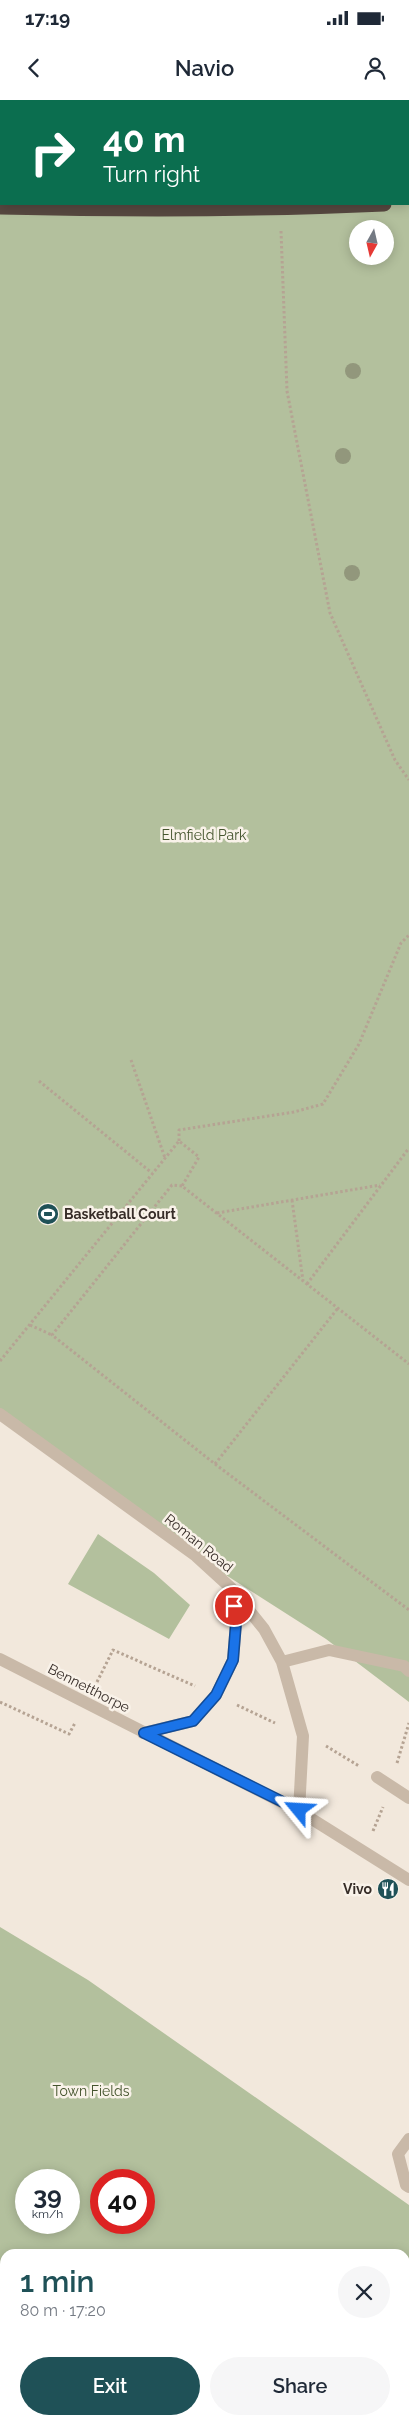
<!DOCTYPE html>
<meta charset="utf-8">
<style>
:root{--surface:#fff;--page:#f6f6f7;--text:#1f2937;--muted:#747a83;--accent:#1f5157}
body{margin:0;font-family:Raleway,sans-serif;background:var(--page);color:var(--text);height:100vh;display:flex;flex-direction:column;font-size:19px;white-space:nowrap}
*{box-sizing:border-box;margin:0}
p{font-size:16px;color:var(--muted)}
.icon{flex:none;width:28px;height:28px;fill:none;stroke:currentColor;stroke-width:2;stroke-linecap:round;stroke-linejoin:round}
.map{position:relative;flex:1;overflow:hidden}
.panel{position:absolute;left:0px;top:2149px;width:410px;height:176px;display:flex;flex-direction:column;background:var(--surface);border-radius:15px 15px 0 0;box-shadow:0 2px 12px #0003}
.panel>*{flex:none}
.guide{position:absolute;left:0px;top:0px;width:410px;height:105px;box-shadow:0 2px 12px #0003;background:#0b6e4f;color:#fff;overflow:hidden}
.needle{width:32px;rotate:188deg}
.fabs{position:absolute;left:349px;top:120px;display:grid;gap:10px}
.fabs a{display:grid;place-items:center;width:45px;height:45px;border-radius:50%;background:var(--surface);box-shadow:0 2px 12px #0003;font-size:25px}
.speed{position:absolute;left:15px;top:2069px;display:flex;gap:10px;font-size:25px;font-weight:700;text-align:center}
.speed>*{display:grid;place-content:center;width:65px;height:65px;border-radius:50%;background:var(--surface);box-shadow:0 2px 12px #0003;line-height:1}
.speed small{font-size:12px;font-weight:400}
.speed .limit{border:8px solid #d22;background:#fff;color:#111}
.pin{position:absolute;display:grid;place-items:center;width:42px;height:42px;color:#fff;margin:-21px;border:2px solid #fff;border-radius:50%;box-shadow:0 1px 5px #0007}
.me{position:absolute;width:55px;margin:-28px;rotate:297deg;stroke-linejoin:round;filter:drop-shadow(0 0 4px #0008)}
.turn{display:flex;align-items:center;gap:18px;height:105px;padding:0 20px;font-size:22px}
.turn .icon{width:65px;height:65px;stroke-width:2.5}
.turn b{display:block;font-size:35px;line-height:42px}
.round{display:grid;place-items:center;flex:none;width:52px;height:52px;border-radius:26px;background:var(--page)}
.overview{display:flex;align-items:center;justify-content:space-between;height:85px;padding:0 20px}
h1{font-size:30px;font-weight:600;line-height:38px;color:var(--accent)}
.cta{display:flex;gap:10px;margin-top:auto;padding:10px 20px}
.cta a{flex:1;height:58px;border-radius:30px;background:var(--accent);color:#fff;font-size:20px;font-weight:600;line-height:58px;text-align:center}
.cta a+a{background:var(--page);color:var(--text)}
.status{display:flex;justify-content:space-between;align-items:center;height:35px;padding:0 25px;background:var(--surface);direction:ltr}
.status svg{height:14px;fill:currentColor}
header{display:flex;justify-content:space-between;align-items:center;height:65px;padding:0 20px;background:var(--surface);font-size:22px;font-weight:600}
.map>svg:first-child{display:block}
</style>
<div class="status"><b>17:19</b><svg viewBox="0 0 49 12"><path d="M0 12V9h3v3zM5 12V6h3v6zM10 12V3h3v9zM15 12V0h3v12zM26 1h20v11H26zM47 4h2v5h-2z"/></svg></div>
<header><svg class="icon" aria-label="back" viewBox="0 0 24 24"><path d="M15 5l-7 7 7 7"/></svg>Navio<svg class="icon" aria-label="person" viewBox="0 0 24 24"><circle cx="12" cy="8" r="4"/><path d="M4 21q1-7 8-7t8 7"/></svg></header>
<div class="map">
<svg width="409" height="2324" viewBox="0 0 409 2324">
<rect width="100%" height="100%" fill="#f2e8dc"/>
<path fill="#b3c09d" fill-rule="evenodd" d="M409,103V1602L326,1539L196,1456L0,1314V107ZM358,129H385V156H358Z
M98,1434L154,1473L190,1505L169,1539L68,1484Z
M0,1827L88,1880L409,2105V2324H0ZM26,2080H69V2122H26ZM101,2080H144V2122H101ZM5,2154H405V2320H5Z"/>
<g fill="none" stroke-linecap="round" stroke-linejoin="round">
<path stroke="#b5a393" stroke-width="3" stroke-dasharray="2.5 2.5" stroke-linecap="butt" d="M281,131L287,291L330,513L395,660L409,680
M131,960L165,1058
M39,981L152,1073
M179,1041V1030L294,1012L323,1004L359,944L401,843L409,835
M182,1086L172,1085L52,1235L215,1364L338,1208
M292,1100L303,1181
M217,1113L380,1085
M307,1184L409,1048
M30,1225L52,1235
M0,1261L179,1041L199,1057L182,1086L409,1264
M215,1364L409,1510
M97,1582L113,1550L195,1586
M0,1602L69,1634L75,1623
M237,1605L275,1623
M326,1646L359,1666
M397,1663L409,1623
M373,1731L383,1707"/>
<path stroke="#c9b9a8" stroke-width="12" d="M278,0V1
M0,17L1,19
M0,1314L196,1456L231,1488L264,1529L282,1562L303,1636L299,1711
M0,1559L299,1711L409,1780
M282,1562L329,1550L404,1566L409,1571
M143,1633L193,1621L216,1595L233,1560L236,1523L231,1490
M377,1677L409,1698
M409,2039L398,2054L406,2085L409,2087"/>
<path stroke="#574840" stroke-width="15" d="M0,53H1
M0,107C128,110 256,110 384,104"/>
</g>
<g fill="#92977c">
<circle cx="353" cy="271" r="8"/>
<circle cx="343" cy="356" r="8"/>
<circle cx="352" cy="473" r="8"/>
</g>
<g fill="none" stroke-linecap="round" stroke-linejoin="round">
<g stroke="#114b97" stroke-width="12">
<path id="route" d="M234,1506L236,1523L233,1560L216,1595L193,1621L144,1633L299,1710"/>
</g>
<use href="#route" stroke="#1a73e8" stroke-width="9"/>
</g>
<defs>
<g id="stadium-disc" transform="scale(1.125)"><circle r="9.5" fill="#1f5157" stroke="#f9f2e9"/><path d="M0-5a6.5 5 0 1 0 0 10a6.5 5 0 1 0 0-10ZM-3.5-1.8h7v3.6h-7Z" fill="#fff"/></g>
<g id="restaurant-disc" transform="scale(1.125)"><circle r="9.5" fill="#1f5157" stroke="#f9f2e9"/><path d="M-5-6h1v4h1v-4h1v4h1v-4h1v5L-1.5 .5V6h-2V.5L-5-1ZM5-6V6H3V1.5H1.5Q1.5-4 5-6Z" fill="#fff"/></g>
</defs>
<g fill-rule="evenodd">
<use href="#stadium-disc" x="48" y="1114"/>
<use href="#restaurant-disc" x="388" y="1789"/>
</g>
<g text-anchor="middle" dominant-baseline="central" stroke-width="5" stroke-linejoin="round" paint-order="stroke">
<g font-size="14" fill="#44542d" stroke="#f9f2e9">
<text x="204" y="735">Elmfield Park</text>
<text x="91" y="1991">Town Fields</text>
</g>
<g font-size="14" font-weight="bold" fill="#372d28" stroke="#f9f2e9" text-anchor="start">
<text x="64" y="1114">Basketball Court</text>
<text x="372" y="1789" text-anchor="end">Vivo</text>
</g>
<g font-size="14" fill="#372d28" stroke="#f9f2e9">
<text transform="translate(199 1443) rotate(39)">Roman Road</text>
<text transform="translate(89 1588) rotate(27)">Bennetthorpe</text>
</g>
</g>
</svg>
<div class="fabs">
<a><svg class="needle" viewBox="-14 -14 28 28"><path d="M0-13l5 13h-10z" fill="#e53935"/><path d="M0 13l5-13h-10z" fill="#747a83"/></svg></a>
</div>
<div class="speed"><div>39<small>km/h</small></div><div class="limit">40</div></div>
<div class="pin" style="left:234px;top:1506px;background:#d93025"><svg class="icon" aria-label="arrive" viewBox="0 0 24 24"><path d="M6 21V4h12l-3 4 3 4H6"/></svg></div>
<svg class="me" style="left:299px;top:1710px" viewBox="-20 -20 40 40"><path d="M0-17L14 15 0 8-14 15z" fill="#1a73e8" stroke="#fff" stroke-width="4"/></svg>
<div class="guide">
<div class="turn"><svg class="icon" aria-label="right" viewBox="0 0 24 24"><path d="M7 20v-9h11M14 6l5 5-5 5"/></svg><div><b>40 m</b>Turn right</div></div>
</div>
<section class="panel">
<div class="overview"><div><h1>1 min</h1><p>80 m · 17:20</p></div><a class="round"><svg class="icon" aria-label="close" viewBox="0 0 24 24"><path d="M6 6l12 12M18 6L6 18"/></svg></a></div>
<div class="cta"><a>Exit</a><a>Share</a></div>
</section>
</div>
